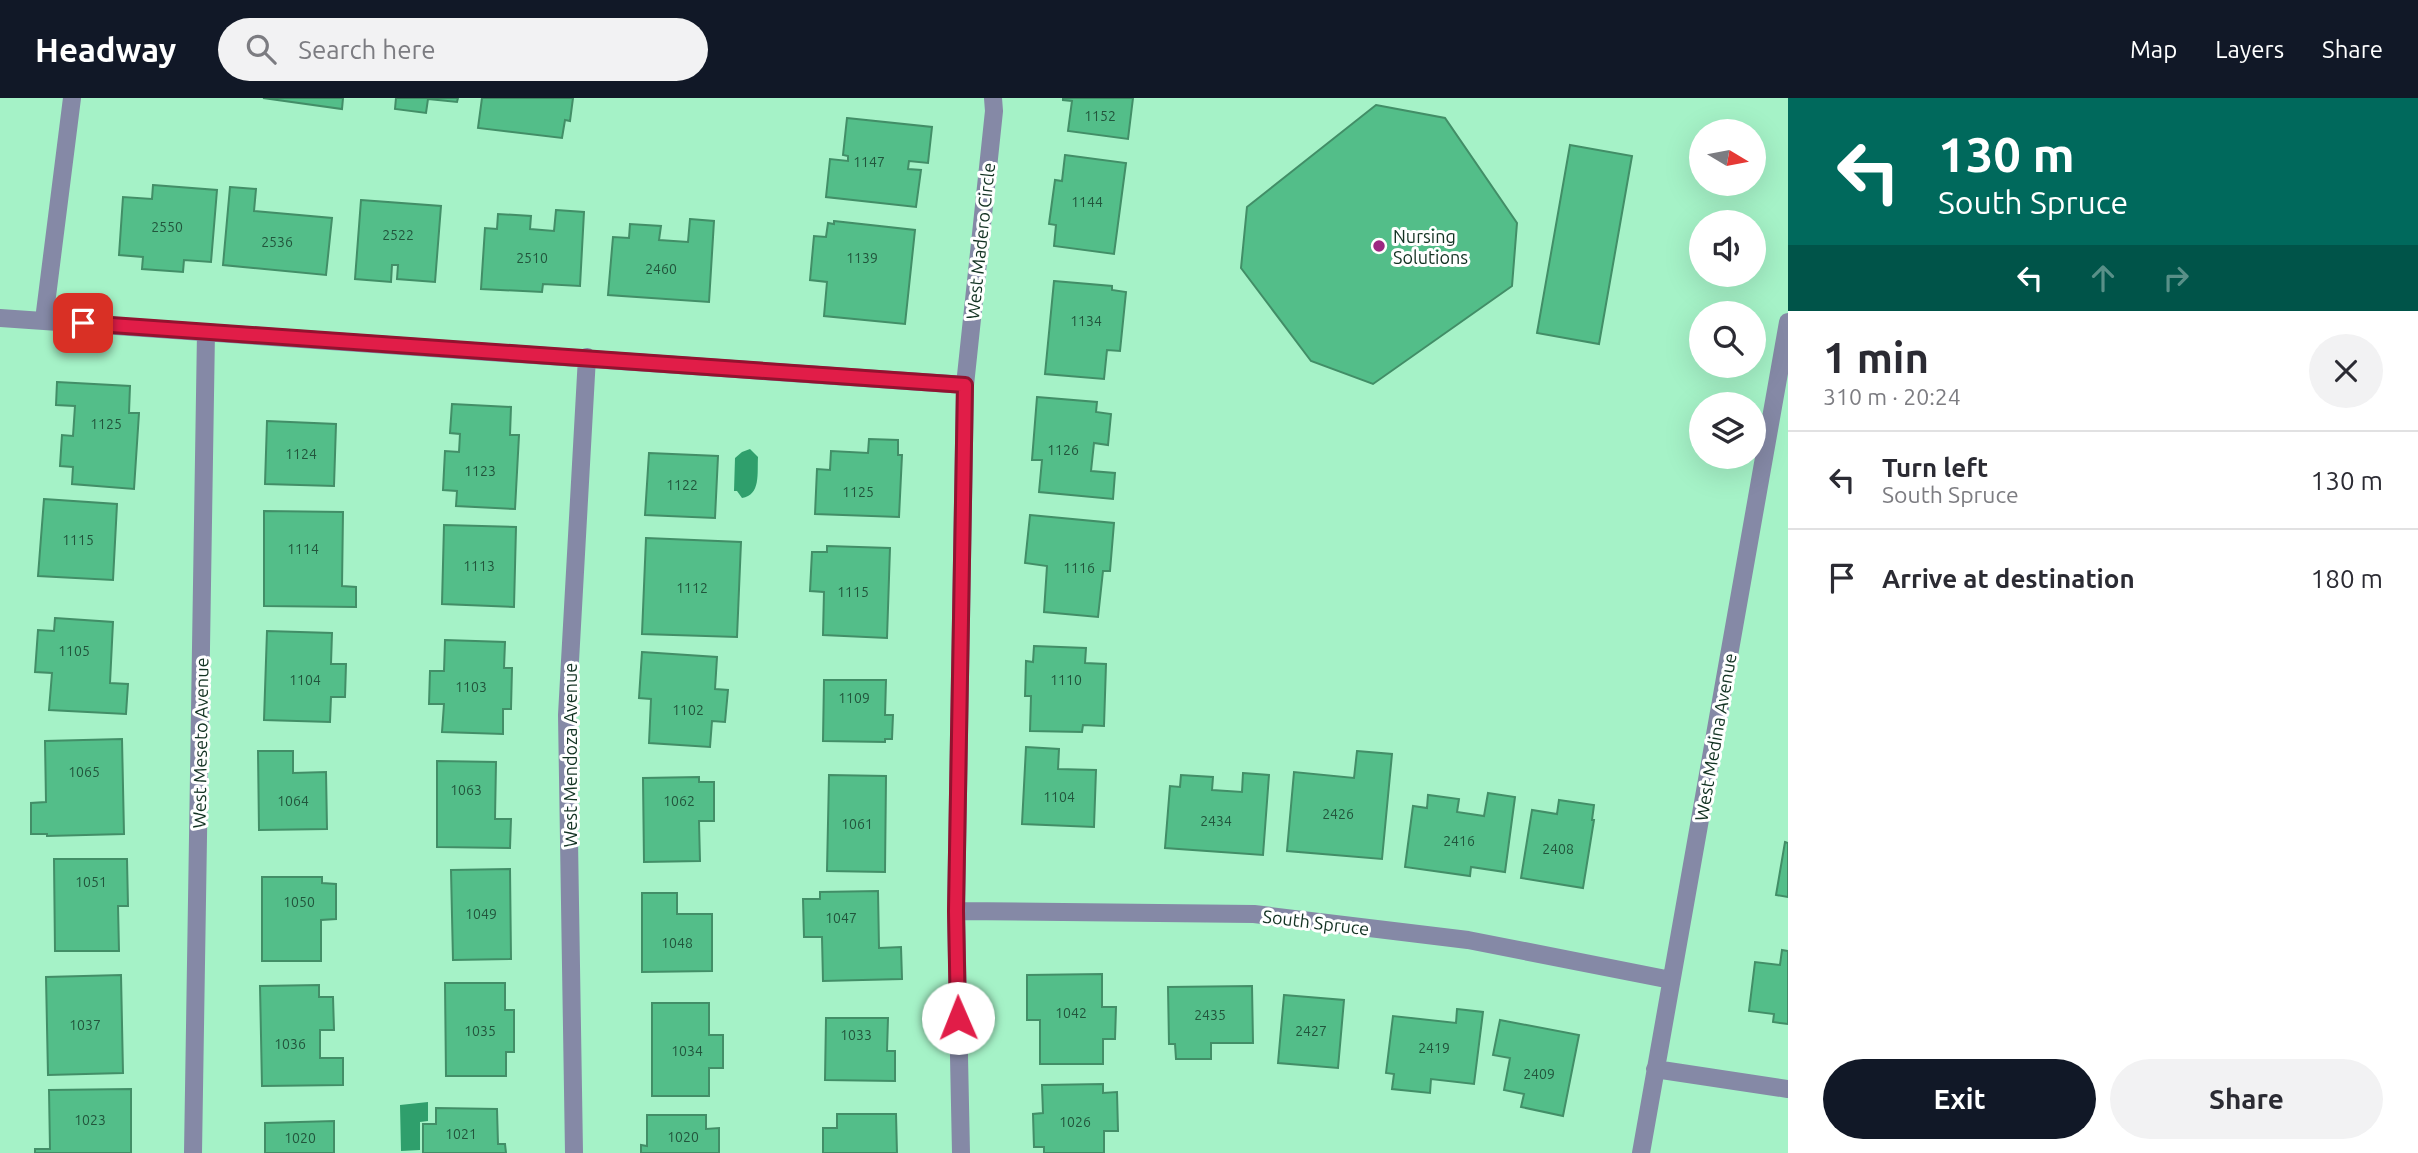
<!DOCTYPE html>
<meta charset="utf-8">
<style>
:root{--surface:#fff;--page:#f2f2f3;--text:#2b2b33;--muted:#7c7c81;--line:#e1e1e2;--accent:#111827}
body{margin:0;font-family:Ubuntu,sans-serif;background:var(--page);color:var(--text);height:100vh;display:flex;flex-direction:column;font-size:26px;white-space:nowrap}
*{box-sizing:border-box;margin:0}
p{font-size:23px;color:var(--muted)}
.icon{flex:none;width:38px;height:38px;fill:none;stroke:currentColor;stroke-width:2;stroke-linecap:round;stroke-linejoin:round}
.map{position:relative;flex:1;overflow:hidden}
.panel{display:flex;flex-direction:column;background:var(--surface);width:630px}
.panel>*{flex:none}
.hud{background:#00695c;color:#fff;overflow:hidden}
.needle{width:46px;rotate:100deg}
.fabs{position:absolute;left:1689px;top:21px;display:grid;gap:14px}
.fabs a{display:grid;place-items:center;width:77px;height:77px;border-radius:50%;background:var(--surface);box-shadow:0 7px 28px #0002;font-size:35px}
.pin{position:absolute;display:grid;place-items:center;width:60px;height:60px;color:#fff;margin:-30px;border-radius:14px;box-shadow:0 4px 10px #0006}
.me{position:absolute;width:77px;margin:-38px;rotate:359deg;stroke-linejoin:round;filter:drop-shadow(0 0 5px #0008)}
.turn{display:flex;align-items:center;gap:24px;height:147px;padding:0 35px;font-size:32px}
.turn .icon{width:91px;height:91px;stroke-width:2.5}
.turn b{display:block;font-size:49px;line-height:60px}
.lanes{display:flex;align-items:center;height:66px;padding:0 35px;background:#0003;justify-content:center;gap:35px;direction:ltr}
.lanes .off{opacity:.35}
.round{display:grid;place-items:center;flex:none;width:74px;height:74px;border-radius:37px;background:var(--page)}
.headline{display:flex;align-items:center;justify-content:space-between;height:119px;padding:0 35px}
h1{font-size:42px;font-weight:700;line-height:52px}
.primary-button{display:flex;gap:14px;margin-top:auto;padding:14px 35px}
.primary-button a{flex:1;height:80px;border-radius:42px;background:var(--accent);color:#fff;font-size:28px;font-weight:700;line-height:80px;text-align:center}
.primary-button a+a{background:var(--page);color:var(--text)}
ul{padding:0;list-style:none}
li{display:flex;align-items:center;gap:21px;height:98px;padding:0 35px;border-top:2px solid var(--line)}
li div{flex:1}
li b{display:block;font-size:26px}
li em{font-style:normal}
header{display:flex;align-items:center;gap:42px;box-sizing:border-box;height:98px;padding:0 35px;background:var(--accent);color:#fff}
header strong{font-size:33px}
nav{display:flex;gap:38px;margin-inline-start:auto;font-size:24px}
.search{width:490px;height:63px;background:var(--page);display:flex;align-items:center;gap:18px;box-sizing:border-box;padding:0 24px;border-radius:38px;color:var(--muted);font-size:26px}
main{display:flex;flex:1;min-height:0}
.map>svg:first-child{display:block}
</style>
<header>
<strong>Headway</strong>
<div class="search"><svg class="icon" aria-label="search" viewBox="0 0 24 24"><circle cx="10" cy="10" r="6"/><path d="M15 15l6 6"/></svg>Search here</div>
<nav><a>Map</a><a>Layers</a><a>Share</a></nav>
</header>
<main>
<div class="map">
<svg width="1788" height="1055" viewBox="0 0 1788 1055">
<rect width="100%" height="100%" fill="#a5f2c7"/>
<path fill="#2f9f6c" d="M750,351L758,359C757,375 761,397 742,400L737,393H734L735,360L742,354Z
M428,1004V1023L420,1024V1052L401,1053L400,1007Z"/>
<path fill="#53be89" stroke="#428e67" stroke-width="2" d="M263,0H343L342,11Z
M396,0H458L457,4L428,1L426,15L395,11Z
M482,0H573L570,23L565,22L562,40L478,30Z
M1063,0H1133L1128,41L1068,33L1072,3L1063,2Z
M1376,7L1445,20L1517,125L1512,188L1373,286L1311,263L1241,170L1247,109Z
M847,20L932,29L928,65L909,63L908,71L921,72L916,109L826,99L830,61L848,63V58L843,57Z
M1570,47L1632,58L1599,246L1537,235Z
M1065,57L1126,65L1114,156L1054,148L1056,127L1049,126L1055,82L1062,83Z
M153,87L217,92L211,164L184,162L183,174L142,171L143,159L119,157L123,99L152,101Z
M230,89L256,91L254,113L332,120L326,177L223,167Z
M361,102L441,108L435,184L397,181L398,167H392L391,184L355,181Z
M556,112L584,114L580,188L543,186L542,194L481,191L485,130L497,131L498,116L531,118L530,131L554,133Z
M690,121L714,123L709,204L608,197L613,139L629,140L630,126L661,128L659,142L688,144Z
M834,123L915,132L905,226L824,218L827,184L810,182L814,138L826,139L828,125L834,126Z
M1054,183L1112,188V192L1126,194L1120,253L1107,252L1104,281L1045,276Z
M57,284L130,288L129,315H139L134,391L72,386L73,369L60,368L62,337L73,338L75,308L56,307Z
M1037,299L1097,304L1096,314L1111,316L1108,347L1094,345L1091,373L1115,375L1113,401L1039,394L1042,362H1032Z
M452,306L511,309L510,337H519L515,411L456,408L457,393L443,392L445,353L459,354L460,336L450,335Z
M267,323L336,326L334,388L265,386Z
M869,341L898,342V357H902L899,419L815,416L817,371L830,372L831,353L868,355Z
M649,355L718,358L715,420L645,417Z
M44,401L117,406L113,482L38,478Z
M264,413L343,414L342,488L356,489V509L264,508Z
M1030,417L1114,425L1110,473H1103L1098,519L1044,514L1047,468L1025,465Z
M444,427L516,429L514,509L442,506Z
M646,440L741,444L737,539L642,536Z
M827,448L890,450L887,540L823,537L824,494L810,493L812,454H827Z
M55,520L113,524L110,585L128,586L126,616L49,612L52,575L35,574L38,532L54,533Z
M267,533L332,535L331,566H346L345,599H331L330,624L264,622Z
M445,542L505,544L504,570H512L511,611H503V636L442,634L444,606H429L430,573H444Z
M1034,548L1086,550L1085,565L1106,566L1104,628L1083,627L1082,634L1030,633L1031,598H1025L1026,563L1033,564Z
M642,554L717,559L715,591L728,592L725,624L712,623L710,649L649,645L651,601L639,600Z
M824,582H886L885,617H893L892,641H885V644L823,643Z
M122,641L124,736L47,738V736H31V705L46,704L45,643Z
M1026,649L1059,651L1058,671L1096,672L1094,729L1022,726Z
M258,653H293V675L326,674L327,731L259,732Z
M1357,653L1392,656L1382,761L1287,753L1294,674L1354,680Z
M437,663L496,664L495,721H511L510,750L437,749Z
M1243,675L1269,677L1263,757L1165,750L1170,688L1180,689L1181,677L1213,679L1212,692L1242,694Z
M829,677L886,678L885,774L827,773Z
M699,679V684H714V723H699L700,763L644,764L643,680Z
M1488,695L1515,699L1505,774L1471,769L1470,778L1405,769L1413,708L1427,710L1428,697L1459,701L1457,714L1484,718Z
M1559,702L1594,707L1592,722H1594L1583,790L1521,780L1532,712L1557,716Z
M1785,744L1788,745V799L1776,797Z
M54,761H127L128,808H118L119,853H55Z
M510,771L511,861L453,862L451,772Z
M262,779H322V785L336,786V821L321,822V863H262Z
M878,793L879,850L901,849L902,881L823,883L822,839H804L803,801H820V794Z
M642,795H677V816H712V873L642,874Z
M1782,852L1788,853V926L1773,924L1774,916L1749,913L1755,864L1780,867Z
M1102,876V909H1116L1115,941H1103V966H1040V922H1027V877Z
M121,877L123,975L48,977L46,879Z
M445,885H505V912H514V954H506V978H446Z
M319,887V899H333L334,932H320V960H343V987L262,988L260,888Z
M1252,888L1253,945H1211V961H1176L1175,946H1169L1168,889Z
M1284,897L1344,902L1338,970L1278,965Z
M652,905H709V937H723V970H709V998H652Z
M1457,911L1483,914L1474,986L1431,981L1430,995L1392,991L1394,976L1386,975L1393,918L1456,925Z
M826,920H888L887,953H895V983L825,982Z
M1500,922L1579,937L1563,1018L1521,1009L1524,996L1504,992L1510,960L1493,957Z
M1103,986V995L1117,994L1118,1033H1104V1055H1044V1049H1034L1033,1016L1043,1015L1042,987Z
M131,991V1055H35V1051H50L49,992Z
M436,1010L497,1011L498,1046H505L506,1055H423V1026H436Z
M837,1016H896L897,1055H823V1030H837Z
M647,1017H706V1031L719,1030V1055H641V1047L647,1048Z
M334,1023V1055H265V1025Z"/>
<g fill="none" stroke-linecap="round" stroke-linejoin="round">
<path stroke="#8589a6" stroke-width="18" d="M0,220L965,287
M44,222L72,0
M956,813L1254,816L1468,842L1671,882
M1655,971L1788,991
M193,1055L206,234
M574,1055L567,617L587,259
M961,1055L956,813L965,287L994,13L993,0
M1641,1055L1788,224"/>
</g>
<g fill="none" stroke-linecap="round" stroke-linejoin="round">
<g stroke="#92132f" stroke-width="18">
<path id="route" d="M83,225L965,287L956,813L958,920"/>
</g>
<use href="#route" stroke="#e11d48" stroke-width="12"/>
</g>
<circle fill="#9d2781" stroke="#fff" stroke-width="2.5" cx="1379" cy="148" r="7"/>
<g text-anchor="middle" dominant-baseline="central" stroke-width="6" stroke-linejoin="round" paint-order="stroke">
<g font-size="14" fill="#22553c">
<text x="1100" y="18">1152</text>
<text x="869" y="64">1147</text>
<text x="1087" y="104">1144</text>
<text x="167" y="129">2550</text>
<text x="398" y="137">2522</text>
<text x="277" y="144">2536</text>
<text x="532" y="160">2510</text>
<text x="862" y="160">1139</text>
<text x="661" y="171">2460</text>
<text x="1086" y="223">1134</text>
<text x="106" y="326">1125</text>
<text x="1063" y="352">1126</text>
<text x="301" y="356">1124</text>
<text x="480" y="373">1123</text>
<text x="682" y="387">1122</text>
<text x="858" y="394">1125</text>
<text x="78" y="442">1115</text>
<text x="303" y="451">1114</text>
<text x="479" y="468">1113</text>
<text x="1079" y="470">1116</text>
<text x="692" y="490">1112</text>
<text x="853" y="494">1115</text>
<text x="74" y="553">1105</text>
<text x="305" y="582">1104</text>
<text x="1066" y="582">1110</text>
<text x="471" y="589">1103</text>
<text x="854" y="600">1109</text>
<text x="688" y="612">1102</text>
<text x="84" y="674">1065</text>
<text x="466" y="692">1063</text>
<text x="1059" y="699">1104</text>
<text x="293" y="703">1064</text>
<text x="679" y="703">1062</text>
<text x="1338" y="716">2426</text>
<text x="1216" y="723">2434</text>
<text x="857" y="726">1061</text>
<text x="1459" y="743">2416</text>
<text x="1558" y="751">2408</text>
<text x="91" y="784">1051</text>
<text x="299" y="804">1050</text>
<text x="481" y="816">1049</text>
<text x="841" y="820">1047</text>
<text x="677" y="845">1048</text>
<text x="1071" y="915">1042</text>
<text x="1210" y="917">2435</text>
<text x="85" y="927">1037</text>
<text x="480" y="933">1035</text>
<text x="1311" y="933">2427</text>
<text x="856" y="937">1033</text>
<text x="290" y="946">1036</text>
<text x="1434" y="950">2419</text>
<text x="687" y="953">1034</text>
<text x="1539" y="976">2409</text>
<text x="90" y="1022">1023</text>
<text x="1075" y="1024">1026</text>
<text x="461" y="1036">1021</text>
<text x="683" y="1039">1020</text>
<text x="300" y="1040">1020</text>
</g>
<g font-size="18" fill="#123222" stroke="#fff" text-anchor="start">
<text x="1393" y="138">Nursing<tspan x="1393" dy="21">Solutions</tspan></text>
</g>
<g font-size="18" fill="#123222" stroke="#fff">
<text transform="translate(980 143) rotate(-84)">West Madero Circle</text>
<text transform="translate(1715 639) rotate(-80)">West Medina Avenue</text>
<text transform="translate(200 645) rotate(-89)">West Meseto Avenue</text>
<text transform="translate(570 657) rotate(-90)">West Mendoza Avenue</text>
<text transform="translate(1316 824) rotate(7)">South Spruce</text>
</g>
</g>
</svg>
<div class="fabs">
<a><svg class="needle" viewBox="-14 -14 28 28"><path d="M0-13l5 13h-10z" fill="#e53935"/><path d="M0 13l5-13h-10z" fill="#7c7c81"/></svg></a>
<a><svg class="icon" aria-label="sound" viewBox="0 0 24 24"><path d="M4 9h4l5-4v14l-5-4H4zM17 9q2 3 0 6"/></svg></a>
<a><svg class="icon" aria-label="search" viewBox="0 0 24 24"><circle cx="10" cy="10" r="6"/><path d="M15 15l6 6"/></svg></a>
<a><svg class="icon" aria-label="layers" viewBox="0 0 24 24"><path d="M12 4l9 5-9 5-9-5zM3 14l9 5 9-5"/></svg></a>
</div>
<div class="pin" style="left:83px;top:225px;background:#d93025"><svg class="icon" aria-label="arrive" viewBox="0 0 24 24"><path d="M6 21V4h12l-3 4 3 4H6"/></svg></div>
<svg class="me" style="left:958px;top:920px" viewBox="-20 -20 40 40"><circle r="19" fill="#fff"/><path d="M0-13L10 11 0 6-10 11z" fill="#e11d48"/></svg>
</div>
<section class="panel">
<div class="hud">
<div class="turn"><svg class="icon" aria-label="left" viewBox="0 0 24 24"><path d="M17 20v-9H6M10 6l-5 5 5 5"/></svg><div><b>130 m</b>South Spruce</div></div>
<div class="lanes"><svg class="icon" aria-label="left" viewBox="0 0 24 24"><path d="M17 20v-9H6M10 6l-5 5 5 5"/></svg><svg class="icon off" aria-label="ahead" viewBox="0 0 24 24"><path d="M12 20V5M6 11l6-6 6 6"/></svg><svg class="icon off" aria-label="right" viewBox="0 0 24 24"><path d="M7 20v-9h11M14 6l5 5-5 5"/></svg></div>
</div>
<div class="headline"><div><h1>1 min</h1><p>310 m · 20:24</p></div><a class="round"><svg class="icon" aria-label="close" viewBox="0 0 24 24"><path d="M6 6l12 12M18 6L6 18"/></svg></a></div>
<ul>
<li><svg class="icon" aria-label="left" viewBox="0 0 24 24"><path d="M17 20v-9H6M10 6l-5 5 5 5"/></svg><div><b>Turn left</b><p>South Spruce</p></div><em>130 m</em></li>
<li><svg class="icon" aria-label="arrive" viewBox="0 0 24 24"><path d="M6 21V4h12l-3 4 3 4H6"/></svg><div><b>Arrive at destination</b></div><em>180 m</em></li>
</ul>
<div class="primary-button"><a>Exit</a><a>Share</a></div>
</section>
</main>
